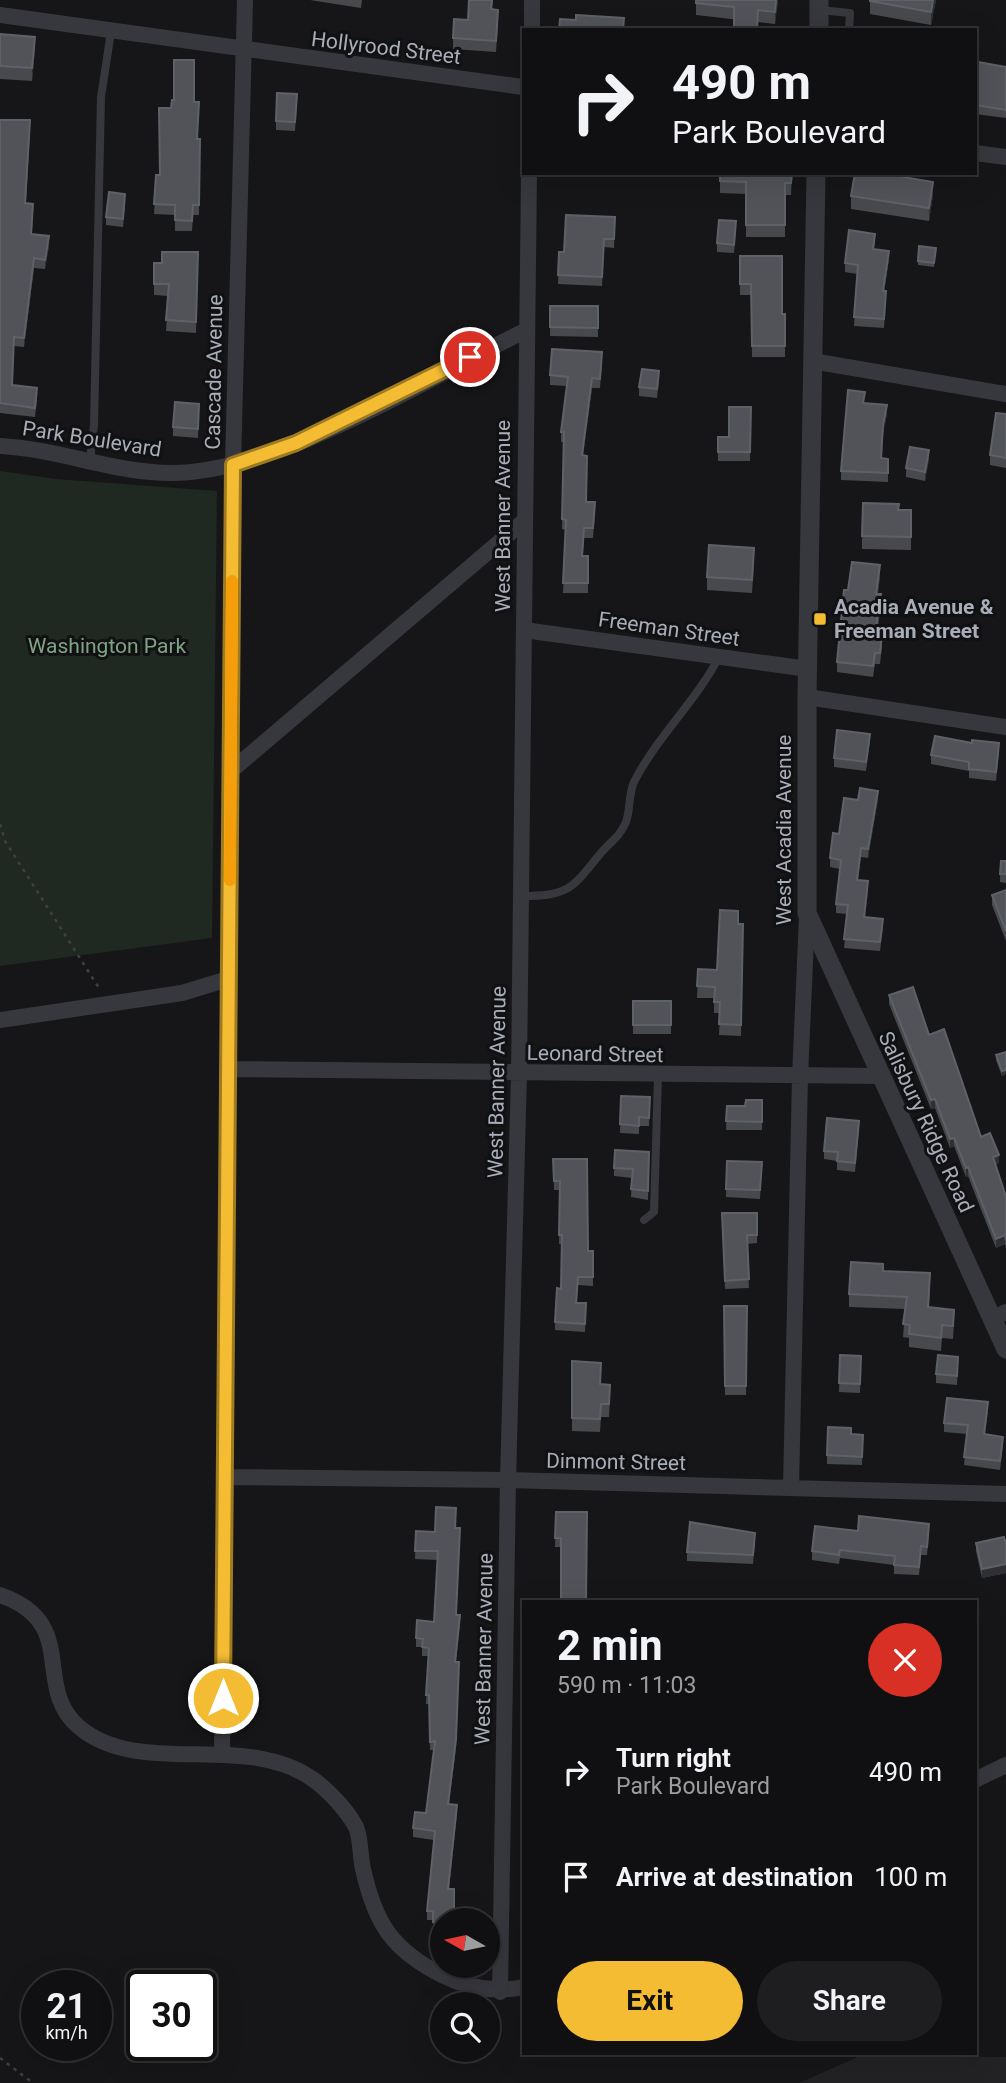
<!DOCTYPE html>
<meta charset="utf-8">
<style>
:root{--surface:#101012;--page:#1e1e20;--text:#f1f3f6;--muted:#9c9d9f;--line:#303032;--accent:#f3bc33}
body{margin:0;font-family:Roboto,sans-serif;background:var(--page);color:var(--text);height:100vh;display:flex;flex-direction:column;font-size:26px;white-space:nowrap}
*{box-sizing:border-box;margin:0}
p{font-size:23px;color:var(--muted)}
.icon{flex:none;width:38px;height:38px;fill:none;stroke:currentColor;stroke-width:2;stroke-linecap:round;stroke-linejoin:round}
.map{position:relative;flex:1;overflow:hidden}
.panel{position:absolute;left:522px;top:1600px;width:455px;height:455px;display:flex;flex-direction:column;background:var(--surface);border-radius:0px;box-shadow:0 7px 28px #0002,0 0 0 2px var(--line)}
.panel>*{flex:none}
.banner{position:absolute;left:522px;top:28px;width:455px;height:147px;border-radius:0px;box-shadow:0 7px 28px #0002,0 0 0 2px var(--line);background:#101012;color:var(--text);overflow:hidden}
.needle{width:46px;rotate:279deg}
.buttons{position:absolute;left:430px;top:1908px;display:grid;gap:14px}
.buttons a{display:grid;place-items:center;width:70px;height:70px;border-radius:50%;background:var(--surface);box-shadow:0 7px 28px #0002,0 0 0 2px var(--line);font-size:35px}
.speed{position:absolute;left:21px;top:1970px;display:flex;gap:14px;font-size:35px;font-weight:700;text-align:center}
.speed>*{display:grid;place-content:center;width:91px;height:91px;border-radius:50%;background:var(--surface);box-shadow:0 7px 28px #0002,0 0 0 2px var(--line);line-height:1}
.speed small{font-size:18px;font-weight:400}
.speed .limit{border:4px solid #111;border-radius:10px;background:#fff;color:#111}
.pin{position:absolute;display:grid;place-items:center;width:60px;height:60px;color:#fff;margin:-30px;border:4px solid #fff;border-radius:50%;box-shadow:0 2px 7px #0007}
.me{position:absolute;width:77px;margin:-38px;rotate:0deg;stroke-linejoin:round;filter:drop-shadow(0 0 5px #0008)}
.turn{display:flex;align-items:center;gap:24px;height:147px;padding:0 35px;font-size:32px}
.turn .icon{width:91px;height:91px;stroke-width:2.5}
.turn b{display:block;font-size:49px;line-height:60px}
.round{display:grid;place-items:center;flex:none;width:74px;height:74px;border-radius:37px;background:var(--page)}
.overview{display:flex;align-items:center;justify-content:space-between;height:119px;padding:0 35px}
h1{font-size:42px;font-weight:700;line-height:52px}
.action{display:flex;gap:14px;margin-top:auto;padding:14px 35px}
.action a{flex:1;height:80px;border-radius:42px;background:var(--accent);color:#111;font-size:28px;font-weight:700;line-height:80px;text-align:center}
.action a+a{background:var(--page);color:var(--text)}
ul{padding:0;list-style:none}
li{display:flex;align-items:center;gap:21px;height:105px;padding:0 35px}
li div{flex:1}
li b{display:block;font-size:26px}
li em{font-style:normal}
.map>svg:first-child{display:block}
</style>
<div class="map">
<svg width="1006" height="2083" viewBox="0 0 1006 2083">
<rect width="100%" height="100%" fill="#161618"/>
<path fill="#222225" d="M860,2056L1006,2057V2083H799Z"/>
<path fill="#202822" d="M0,471L56,479L217,491L212,938L0,966Z"/>
<g fill="none" stroke-linecap="round" stroke-linejoin="round">
<path stroke="#3d3f44" stroke-width="2.5" stroke-dasharray="3.5 5" stroke-linecap="butt" d="M0,824L5,841L99,988
M0,2058L33,2083"/>
<path stroke="#37383d" stroke-width="8" d="M819,10L850,13L849,30
M90,461L94,425L101,97L111,32
M521,896C568,896 572,889 600,854C610,842 620,837 626,822C631,808 628,792 635,780C658,736 696,701 719,657
M644,1220L654,1212L658,1076"/>
<path stroke="#37383d" stroke-width="16" d="M0,15L523,87
M532,30V0
M975,153L1006,157
M812,361L1006,394
M0,446C59,449 113,473 172,473C280,472 426,378 525,331
M524,630L808,669
M807,697L1006,727
M232,770L524,521
M0,1020L182,993L228,979
M227,1069L879,1076
M992,1318L1006,1312
M224,1477L508,1480L1006,1494
M791,1487L800,1077L807,916
M0,1595C81,1623 31,1686 79,1727C140,1779 246,1730 314,1780C329,1791 347,1810 356,1827C361,1839 360,1856 363,1869C375,1923 392,1950 442,1975C468,1988 494,1993 523,1987
M222,1753L233,465L245,0
M975,1780L1006,1765
M500,1992L508,1480L519,1074L529,173"/>
<path stroke="#37383d" stroke-width="19" d="M819,30V0
M816,173L807,697V913L1006,1349"/>
</g>
<path fill="#47494d" d="M310,0H362L361,8Z
M469,0H493L492,10L498,21L496,52L453,49V38L468,20Z
M696,0H778L775,24L696,15Z
M870,0H936L931,25L870,14Z
M0,34L35,50L32,81L0,79Z
M1006,67V118L975,114V68Z
M194,102L199,112L197,139L200,150L199,215H193L192,231H175V215L154,214L156,175H160L171,108Z
M297,103L295,131L276,130V121Z
M0,120L30,130L26,203L33,213L32,234L49,246L45,269L34,268L24,347L14,346L12,385L37,398L35,417L0,413Z
M720,173H792L791,195H785V237H746V194L720,193Z
M933,195L929,221L851,209V196Z
M125,203L123,227L106,225V217Z
M615,217L614,248L604,247L602,286L558,284L559,252H564Z
M736,230L734,253L717,252V243Z
M875,242L874,249L889,259L884,291L886,300L884,328L854,326L857,274L845,272V263Z
M936,248L934,267L918,265V261Z
M198,252L196,333L166,331L168,296L154,295V263H162Z
M740,256L782,314H785V357H752L751,295H740Z
M550,306H598V337L550,336Z
M602,362L600,388H592L583,455L586,502L595,512L593,538H584L583,556H588V593H563L566,530L562,529L564,442H561V432L567,386L550,385V375Z
M659,380L657,398L639,396V387Z
M864,403L887,414L883,433L882,458L888,459V482L841,480V471Z
M751,407L750,461H718V437H729Z
M199,413L198,438L173,436V427Z
M1006,414V468L990,465V455Z
M929,459L925,481L906,477V468Z
M911,510V550L862,549V536Z
M754,561L752,593L707,590V577Z
M880,576L878,594L881,605L877,635L882,646L880,664H875L873,677L837,672V662L848,590Z
M870,742L866,771L834,767V758Z
M999,752L996,781L969,778V771L931,764V755Z
M878,799L868,858L861,857L858,880L868,890L865,917L883,928L880,951L844,948L847,914L836,913V904L840,869L830,867V858L839,834L858,800Z
M1006,861V883L1000,882V874Z
M1006,890V941L992,905V895Z
M738,924H743L741,1036L719,1035L720,1013H714V998H697L698,969L717,970Z
M889,995L929,1035L981,1137L999,1163L995,1165L1006,1197V1249L1005,1244L996,1248L968,1176L966,1177L954,1146L950,1148L935,1108L931,1109L889,1004Z
M633,1001H671V1034H633Z
M1006,1052V1074L1002,1076L996,1060V1055Z
M621,1096L650,1097L649,1126H639V1134L620,1133Z
M762,1100V1130H726L727,1106H745Z
M859,1130L855,1172L837,1170V1161L824,1159V1151Z
M649,1152L648,1200L631,1197L632,1178L614,1176V1168Z
M553,1159L588,1251H593V1286L578,1285L577,1303L586,1312L585,1332L555,1330V1322L561,1289L562,1244H559L560,1190H554Z
M727,1161L762,1162L760,1199L726,1197Z
M722,1213H757V1243L747,1244L749,1288L725,1289Z
M883,1271L930,1286L929,1307L954,1323L953,1339L942,1338L941,1351L909,1347V1338L903,1337L905,1309L849,1307V1294Z
M724,1306H747L746,1395H725Z
M840,1355L861,1356L860,1393L839,1392Z
M572,1361L601,1384L610,1398L609,1417H601L600,1432L572,1431Z
M958,1365L957,1385L936,1383V1374Z
M988,1411L985,1434L1003,1445L1000,1470L964,1465L967,1434L944,1432V1423Z
M851,1434L863,1435L862,1465L827,1464V1455Z
M556,1512H587L561,1601V1547H555Z
M456,1528L457,1615L460,1624L456,1662L459,1671L456,1748L449,1804L457,1813L449,1889L443,1920V1931H433V1920H427V1911L434,1840L413,1837V1828L426,1813L434,1750H430L429,1704H426L428,1656H422V1647H416V1638L434,1622L437,1560L415,1559L416,1531L435,1532Z
M858,1531L929,1533L927,1555H921L919,1575L894,1574V1565L840,1558L839,1564L812,1560V1551Z
M755,1542L753,1564L687,1561V1552Z
M976,1543L1006,1544V1573L982,1578L976,1551Z"/>
<path fill="#2f3033" d="M776,0H778L775,24V12Z
M933,0H936L931,25V12Z
M35,37V50L32,81V68Z
M933,182V195L929,221V208Z
M49,236V246L45,269V260Z
M889,251V259L883,300V291Z
M34,258V268L24,347V338Z
M592,378V388L582,465V455Z
M887,405V414L883,433V425Z
M929,450V459L925,481V472Z
M880,565V576L876,605V594Z
M881,594V605L875,645V635Z
M878,791V799L868,858V849Z
M861,848V857L857,889V880Z
M868,881V890L864,926V917Z
M1006,1070V1074L1002,1076V1071Z
M935,1099V1108L931,1109V1100Z
M954,1138V1146L950,1148V1139Z
M999,1155V1163L993,1166V1157Z
M968,1167V1176L966,1177V1168Z
M1005,1235V1244L996,1248V1239Z
M1006,1564V1573L982,1578V1569Z
M459,1662L456,1748L448,1812V1804Z
M457,1805V1813L448,1898V1889Z"/>
<path fill="#525359" stroke="#5f6168" stroke-width="2" d="M469,0H492L491,9L498,10L496,41L453,38L454,19L468,20Z
M696,0H776L775,12L758,10L757,30H734V7L696,3Z
M870,0H933L931,12L870,1Z
M576,15L624,18L623,30H559L560,19L576,20Z
M0,34L35,37L32,68L0,66Z
M174,60H194V102H199L197,139H200L199,205H193L192,221L175,220V205L154,204L156,175H160L159,108H171L172,100H174Z
M978,62L1006,67V110L975,105V68L977,69Z
M277,93L297,94L295,122L276,121Z
M0,120H30L25,203L33,204L31,234L49,236L45,260L34,258L24,338L14,337L12,385L37,388L35,408L0,403Z
M720,173H792L791,183H785V225H746V182L720,181Z
M855,173H880L933,182L929,208L851,196Z
M109,192L125,194L123,219L106,217Z
M566,215L615,217L614,239H604L602,277L558,275L559,252H564Z
M719,220L736,221L734,245L717,243Z
M849,230L875,234L873,249L889,251L883,291H886L884,319L854,317L858,265L845,263Z
M919,246L936,248L934,263L918,261Z
M162,252H198L196,322L166,320L169,284H154V263H162Z
M740,256H782V314H785V346H752L751,284H740Z
M550,306H598V328L550,327Z
M552,349L602,352L600,379L592,378L582,455L587,456L586,502H595L593,528H584L582,556H588V583H563L566,520L562,519L564,432H561L568,377L550,375Z
M642,369L659,371L657,389L639,387Z
M848,390L865,392L863,403L887,405L883,425L881,458L888,459V473L841,471Z
M175,402L199,404L198,429L173,427Z
M729,407H751L750,452H718V437H729Z
M996,413L1006,414V458L990,455Z
M910,447L929,450L925,472L906,468Z
M863,503L899,504L898,510H911V537L862,536Z
M709,545L754,548L752,580L707,577Z
M852,562L880,565L876,594H881L875,635H882L880,653H875L873,666L837,662L844,590H848Z
M837,730L870,734L866,762L834,758Z
M935,736L972,743V740L999,743L996,772L969,769V762L931,755Z
M860,788L878,791L868,849L861,848L857,880L868,881L864,917L883,919L880,942L844,939L848,905L836,904L841,860L830,858L833,833L839,834L844,798L858,800Z
M1001,861H1006V874H1000Z
M1006,890V931L992,895Z
M720,910L738,911V924H743L741,1025L719,1024L720,1002H714L715,987L697,986L698,969L717,970Z
M913,987L929,1035L944,1029L981,1137L990,1133L999,1155L993,1157L1006,1197V1240L1005,1235L996,1239L968,1167L966,1168L954,1138L950,1139L935,1099L931,1100L889,995Z
M633,1001H671V1025H633Z
M1006,1052V1070L1002,1071L996,1055Z
M621,1096L650,1097L649,1118L639,1117V1126L620,1124Z
M746,1100H762V1122L726,1121L727,1106H745Z
M827,1118L859,1121L855,1163L837,1161L838,1152L824,1151Z
M615,1150L649,1152L648,1191L631,1189L633,1169L614,1168Z
M553,1159H587L588,1251H593V1277H578L576,1303H586L585,1324L555,1322L557,1288L561,1289L562,1235H559L560,1181H554Z
M727,1161L762,1162L760,1190L726,1189Z
M722,1213H757V1235H747L749,1279L725,1281Z
M851,1262L883,1264V1271L930,1273L928,1307L954,1310L953,1326L942,1325L941,1338L909,1334L910,1325L903,1324L907,1297L849,1294Z
M724,1306H747L746,1386H725Z
M840,1355L861,1356L860,1384L839,1383Z
M938,1355L958,1357L957,1376L936,1374Z
M572,1361L601,1363L600,1384L610,1385L609,1404H601L600,1419L572,1418Z
M947,1398L988,1402L984,1434L1003,1437L1000,1461L964,1457L968,1425L944,1423Z
M828,1427L851,1428V1434L863,1435L862,1457L827,1455Z
M436,1507L456,1508L455,1528H460L456,1615H460L455,1662H459L456,1739L448,1804L457,1805L448,1889H454V1920H443V1922H433V1911H427L435,1831L413,1828L415,1812L426,1813L435,1741L430,1742L429,1695H426L429,1648L422,1647L423,1639L416,1638L417,1620L434,1622L438,1551H415L416,1531L435,1532Z
M556,1512H587L586,1601H553V1600L561,1601V1538H555Z
M859,1516L929,1524L927,1547L921,1546L919,1567L894,1565L895,1556L840,1550L839,1555L812,1551L815,1526L858,1531Z
M690,1522L755,1533L753,1555L687,1552Z
M1004,1537L1006,1544V1564L982,1569L976,1543Z"/>
<g fill="none" stroke-linecap="round" stroke-linejoin="round">
<g stroke="#9e7a21" stroke-width="18">
<path id="route" d="M223,1698L233,465L296,443L470,357"/>
</g>
<use href="#route" stroke="#f3bc33" stroke-width="12"/>
<path stroke="#f59e0b" stroke-width="12" d="M230,880L232,581"/>
</g>
<rect fill="#f3bc33" stroke="#111113" stroke-width="2.5" x="813" y="612" width="14" height="14" rx="3.5"/>
<g text-anchor="middle" dominant-baseline="central" stroke-width="6" stroke-linejoin="round" paint-order="stroke">
<g font-size="21" fill="#a8adb8" stroke="#111113">
<text transform="translate(386 48) rotate(7)">Hollyrood Street</text>
<text transform="translate(214 372) rotate(-89)">Cascade Avenue</text>
<text transform="translate(92 439) rotate(9)">Park Boulevard</text>
<text transform="translate(503 516) rotate(-90)">West Banner Avenue</text>
<text transform="translate(669 629) rotate(8)">Freeman Street</text>
<text transform="translate(784 830) rotate(-90)">West Acadia Avenue</text>
<text transform="translate(595 1054) rotate(1)">Leonard Street</text>
<text transform="translate(497 1082) rotate(-89)">West Banner Avenue</text>
<text transform="translate(926 1122) rotate(65)">Salisbury Ridge Road</text>
<text transform="translate(616 1462) rotate(1)">Dinmont Street</text>
<text transform="translate(484 1649) rotate(-89)">West Banner Avenue</text>
</g>
<g font-size="21" font-weight="bold" fill="#a8adb8" stroke="#111113" text-anchor="start">
<text x="834" y="607">Acadia Avenue &amp;<tspan x="834" dy="24">Freeman Street</tspan></text>
</g>
<g font-size="21" fill="#7fa483" stroke="#111113">
<text x="107" y="646">Washington Park</text>
</g>
</g>
</svg>
<div class="buttons">
<a><svg class="needle" viewBox="-14 -14 28 28"><path d="M0-13l5 13h-10z" fill="#e53935"/><path d="M0 13l5-13h-10z" fill="#9c9d9f"/></svg></a>
<a><svg class="icon" aria-label="search" viewBox="0 0 24 24"><circle cx="10" cy="10" r="6"/><path d="M15 15l6 6"/></svg></a>
</div>
<div class="speed"><div>21<small>km/h</small></div><div class="limit">30</div></div>
<div class="pin" style="left:470px;top:357px;background:#d93025"><svg class="icon" aria-label="arrive" viewBox="0 0 24 24"><path d="M6 21V4h12l-3 4 3 4H6"/></svg></div>
<svg class="me" style="left:223px;top:1698px" viewBox="-20 -20 40 40"><circle r="17" fill="#f3bc33" stroke="#fff" stroke-width="3"/><path d="M0-11L8 9 0 5-8 9z" fill="#fff"/></svg>
<div class="banner">
<div class="turn"><svg class="icon" aria-label="right" viewBox="0 0 24 24"><path d="M7 20v-9h11M14 6l5 5-5 5"/></svg><div><b>490 m</b>Park Boulevard</div></div>
</div>
<section class="panel">
<div class="overview"><div><h1>2 min</h1><p>590 m · 11:03</p></div><a class="round" style="background:#d93025;color:#fff"><svg class="icon" aria-label="close" viewBox="0 0 24 24"><path d="M6 6l12 12M18 6L6 18"/></svg></a></div>
<ul>
<li><svg class="icon" aria-label="right" viewBox="0 0 24 24"><path d="M7 20v-9h11M14 6l5 5-5 5"/></svg><div><b>Turn right</b><p>Park Boulevard</p></div><em>490 m</em></li>
<li><svg class="icon" aria-label="arrive" viewBox="0 0 24 24"><path d="M6 21V4h12l-3 4 3 4H6"/></svg><div><b>Arrive at destination</b></div><em>100 m</em></li>
</ul>
<div class="action"><a>Exit</a><a>Share</a></div>
</section>
</div>
